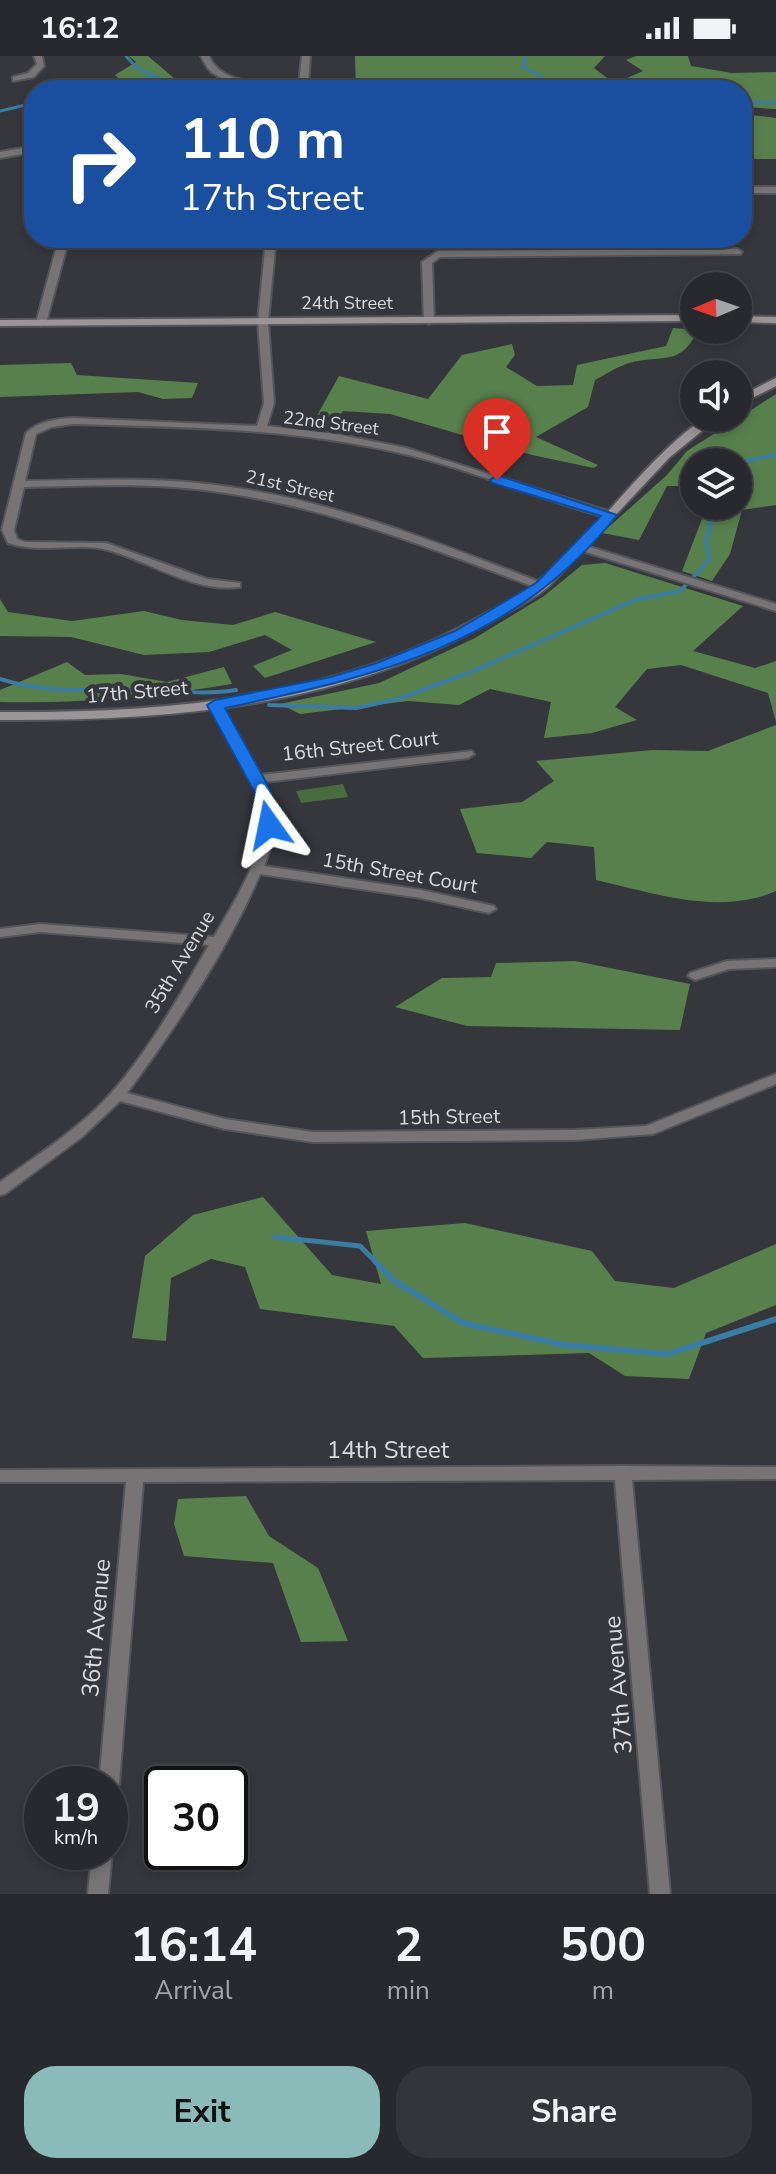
<!DOCTYPE html>
<style>
:root{--surface:#28292e;--page:#34353a;--text:#f1f3f6;--muted:#a5a6aa;--line:#44454a;--accent:#8bbbb9}
body{margin:0;font-family:"Nunito Sans",sans-serif;background:var(--page);color:var(--text);height:100vh;display:flex;flex-direction:column;font-size:30px;white-space:nowrap}
*{box-sizing:border-box;margin:0}
p{font-size:26px;color:var(--muted)}
.icon{flex:none;width:44px;height:44px;fill:none;stroke:currentColor;stroke-width:2;stroke-linecap:round;stroke-linejoin:round}
.map{position:relative;height:1838px;overflow:hidden}
.side{display:flex;flex-direction:column;background:var(--surface);flex:1}
.side>*{flex:none}
.banner{position:absolute;left:24px;top:24px;width:728px;height:168px;border-radius:32px;box-shadow:0 4px 12px #0003,0 0 0 2px var(--line);background:#1a4fa0;color:#fff;overflow:hidden}
.needle{width:52px;rotate:268deg}
.buttons{position:absolute;left:680px;top:216px;display:grid;gap:16px}
.buttons a{display:grid;place-items:center;width:72px;height:72px;border-radius:50%;background:var(--surface);box-shadow:0 4px 12px #0003,0 0 0 2px var(--line);font-size:40px}
.speed{position:absolute;left:24px;top:1710px;display:flex;gap:16px;font-size:40px;font-weight:700;text-align:center}
.speed>*{display:grid;place-content:center;width:104px;height:104px;border-radius:50%;background:var(--surface);box-shadow:0 4px 12px #0003,0 0 0 2px var(--line);line-height:1}
.speed small{font-size:20px;font-weight:400}
.speed .limit{border:4px solid #111;border-radius:12px;background:#fff;color:#111}
.pin{position:absolute;display:grid;place-items:center;width:68px;height:68px;color:#fff;margin:-82px -34px;border-radius:50% 50% 50% 0;rotate:-45deg;box-shadow:0 0 8px #0007}
.pin .icon{rotate:45deg}
.me{position:absolute;width:88px;margin:-44px;rotate:348deg;stroke-linejoin:round;filter:drop-shadow(0 0 6px #0008)}
.turn{display:flex;align-items:center;gap:28px;height:168px;padding:0 24px;font-size:36px}
.turn .icon{width:104px;height:104px;stroke-width:2.5}
.turn b{display:block;font-size:56px;line-height:68px}
.eta{display:flex;justify-content:space-evenly;align-items:center;height:136px;text-align:center}
.eta b{font-size:48px;font-weight:700;line-height:56px}
.cta{display:flex;gap:16px;margin-top:auto;padding:16px 24px}
.cta a{flex:1;height:92px;border-radius:32px;background:var(--accent);color:#111;font-size:32px;font-weight:700;line-height:92px;text-align:center}
.cta a+a{background:var(--page);color:var(--text)}
.status{display:flex;justify-content:space-between;align-items:center;height:56px;padding:0 40px;background:var(--surface);direction:ltr}
.status svg{height:22px;fill:currentColor}
.map>svg:first-child{display:block}
</style>
<div class="status"><b>16:12</b><svg viewBox="0 0 49 12"><path d="M0 12V9h3v3zM5 12V6h3v6zM10 12V3h3v9zM15 12V0h3v12zM26 1h20v11H26zM47 4h2v5h-2z"/></svg></div>
<div class="map">
<svg width="776" height="1838" viewBox="0 0 776 1838">
<rect width="100%" height="100%" fill="#35373d"/>
<path fill="#496b3f" d="M343,728L348,741L301,747L296,735Z"/>
<path fill="#58804d" d="M129,0H148L188,34H97L122,25L115,19L136,6Z
M355,0H605L594,12L607,22H627L643,15L626,4L636,0H688L691,10L732,17L776,16V53L742,51V34H356Z
M742,58L776,62V103H742Z
M673,272L698,274C680,311 664,298 629,307C617,311 606,318 595,324L588,351L536,381L598,409L594,412L532,399L390,358L343,355L324,377L308,376L339,320L428,343L462,299L512,288L515,299L506,311L537,330L573,329L577,309L666,290Z
M71,307L77,319L198,327L192,342L163,343L138,336L0,341V309Z
M776,338V449L742,454L730,498L712,525L682,515L707,450H738V406H694V430H667L639,484L602,477L667,419L687,395Z
M605,507L743,550L693,595L755,612L776,605V666L768,637L681,609L647,613L615,651L637,664L592,677L544,682L551,646L490,633L459,649L408,645L300,658L280,648L379,627L475,582L544,540L582,509Z
M0,543L8,556L72,565L144,555L182,564L233,569L275,556L376,586L265,622L253,610L292,594L265,579L209,596L144,599L71,581L0,580Z
M67,606L85,619L121,618L167,626L224,611L232,628C155,641 79,648 0,646V634Z
M776,669V835C720,860 653,837 596,824L594,791L547,786L531,802L477,797L460,753L522,746L554,725L536,705L652,694L708,695Z
M575,905L690,928L680,974L467,970L395,951L442,922L491,921L496,907Z
M263,1141L332,1219L381,1228L366,1175L465,1167L592,1195L615,1225L674,1232L776,1188V1249L706,1277L689,1323L625,1320L589,1297L423,1302L394,1270L260,1253L245,1211L211,1203L171,1222L166,1285L132,1282L145,1200L193,1159Z
M246,1440L269,1480L318,1512L348,1585L301,1586L273,1507L184,1500L174,1468L178,1443Z"/>
<g fill="none" stroke-linecap="round" stroke-linejoin="round">
<path stroke="#3b7ca2" stroke-width="3" d="M126,0L137,12L187,34
M526,0L523,11L541,20L550,34
M87,34L151,21
M742,45L776,47
M0,55L34,47"/>
<path stroke="#3b7ca2" stroke-width="4" d="M738,434L743,429L741,406L776,399
M0,623C50,639 98,633 149,634C178,635 207,639 236,634
M269,649L356,652L398,643L471,616L635,544L680,535L709,504L706,485L715,450"/>
<path stroke="#3b7ca2" stroke-width="5" d="M275,1181L360,1190L377,1207"/>
<path stroke="#3b7ca2" stroke-width="6" d="M375,1205L393,1224L463,1267L564,1289L668,1298L776,1263"/>
<g stroke="#53555a" stroke-width="4">
<path id="street" d="M34,0H42L44,10L34,21L13,25V21L28,17L37,8Z
M201,0H209C222,31 270,27 299,27L302,0H310L308,31L358,32L362,34C327,34 245,37 216,19C208,15 205,8 201,0Z
M34,90V96L0,102V96Z
M742,131H776V137H742Z
M59,182H69L46,267L41,270L36,267Z
M266,182H276L268,266L274,347L267,370L336,378L406,392L614,457V461L610,462C539,444 472,413 400,397C292,372 184,371 73,368L52,371L36,378L25,425C86,424 147,421 207,428C325,441 436,486 545,528V532H537C431,492 325,450 212,435C150,426 86,430 24,431L14,474L17,483L25,486L106,487L207,523L240,527V531C195,537 150,506 108,494C78,486 41,498 8,487L2,474L26,377C39,365 56,363 73,362L257,370L264,347L258,266Z
M737,193L742,196L740,198L440,201L432,207L434,265L429,268L424,265L422,206L438,195Z
M580,488L776,548V555L576,493V489Z
M215,645L219,646L261,719L472,695L474,698L468,702L265,726C277,759 277,777 264,810L421,834L494,850L496,853L489,857L421,842L260,818C230,890 174,974 127,1037L225,1063L313,1076L575,1074L646,1070L776,1018V1028L653,1078L575,1084L313,1086L225,1073L120,1045L82,1081L5,1138L0,1139V1126C33,1102 68,1080 98,1051C141,1009 179,941 209,889L40,876L0,881V873L40,868L214,881C233,848 257,811 262,773C267,734 229,681 209,649Z
M776,903V911L729,913L695,924L688,920L690,917L727,905Z
M623,1410L776,1411V1423L632,1424L670,1838H650L615,1424L143,1426L119,1728L116,1734L110,1736V1728H99L126,1426H0V1414Z
M110,1792L112,1796L108,1838H88L92,1796H110Z"/>
</g>
<g stroke="#53555a" stroke-width="4">
<path id="secondary" d="M694,259V265L0,270V264Z
M738,260L776,261V267L738,266Z
M776,322V330L738,349V341Z
M704,362H718L670,401L549,530C529,547 503,558 481,571C334,652 165,665 0,664V656C162,657 327,644 472,565C493,553 517,543 535,528C598,478 638,409 704,362Z"/>
</g>
<use href="#street" fill="#787475" fill-rule="evenodd"/>
<use href="#secondary" fill="#9c9597" fill-rule="evenodd"/>
</g>
<path fill="#1a73e8" stroke="#114b97" stroke-width="2" d="M497,419L617,459C515,588 378,620 225,652L271,735L277,769L269,774L263,773L254,735L207,649L215,644L331,621L377,607L455,575L536,527L601,460L492,427L490,424Z"/>
<g text-anchor="middle" dominant-baseline="central" stroke-width="8" stroke-linejoin="round" paint-order="stroke">
<g font-size="18" fill="#dadbdf" stroke="#35373d">
<text x="347" y="247">24th Street</text>
<text transform="translate(331 367) rotate(7)">22nd Street</text>
<text transform="translate(290 430) rotate(13)">21st Street</text>
</g>
<g font-size="20" fill="#dadbdf" stroke="#35373d">
<text transform="translate(137 636) rotate(-5)">17th Street</text>
<text transform="translate(360 690) rotate(-6)">16th Street Court</text>
<text transform="translate(400 817) rotate(10)">15th Street Court</text>
<text transform="translate(180 906) rotate(-59)">35th Avenue</text>
<text transform="translate(449 1061) rotate(-1)">15th Street</text>
</g>
<g font-size="24" fill="#dadbdf" stroke="#35373d">
<text x="388" y="1394">14th Street</text>
<text transform="translate(96 1572) rotate(-85)">36th Avenue</text>
<text transform="translate(618 1629) rotate(-95)">37th Avenue</text>
</g>
</g>
</svg>
<div class="buttons">
<a><svg class="needle" viewBox="-14 -14 28 28"><path d="M0-13l5 13h-10z" fill="#e53935"/><path d="M0 13l5-13h-10z" fill="#a5a6aa"/></svg></a>
<a><svg class="icon" aria-label="sound" viewBox="0 0 24 24"><path d="M4 9h4l5-4v14l-5-4H4zM17 9q2 3 0 6"/></svg></a>
<a><svg class="icon" aria-label="layers" viewBox="0 0 24 24"><path d="M12 4l9 5-9 5-9-5zM3 14l9 5 9-5"/></svg></a>
</div>
<div class="speed"><div>19<small>km/h</small></div><div class="limit">30</div></div>
<div class="pin" style="left:497px;top:424px;background:#d93025"><svg class="icon" aria-label="arrive" viewBox="0 0 24 24"><path d="M6 21V4h12l-3 4 3 4H6"/></svg></div>
<svg class="me" style="left:269px;top:769px" viewBox="-20 -20 40 40"><path d="M0-17L14 15 0 8-14 15z" fill="#1a73e8" stroke="#fff" stroke-width="4"/></svg>
<div class="banner">
<div class="turn"><svg class="icon" aria-label="right" viewBox="0 0 24 24"><path d="M7 20v-9h11M14 6l5 5-5 5"/></svg><div><b>110 m</b>17th Street</div></div>
</div>
</div>
<section class="side">
<div class="eta">
<div><b>16:14</b><p>Arrival</p></div>
<div><b>2</b><p>min</p></div>
<div><b>500</b><p>m</p></div>
</div>
<div class="cta"><a>Exit</a><a>Share</a></div>
</section>
